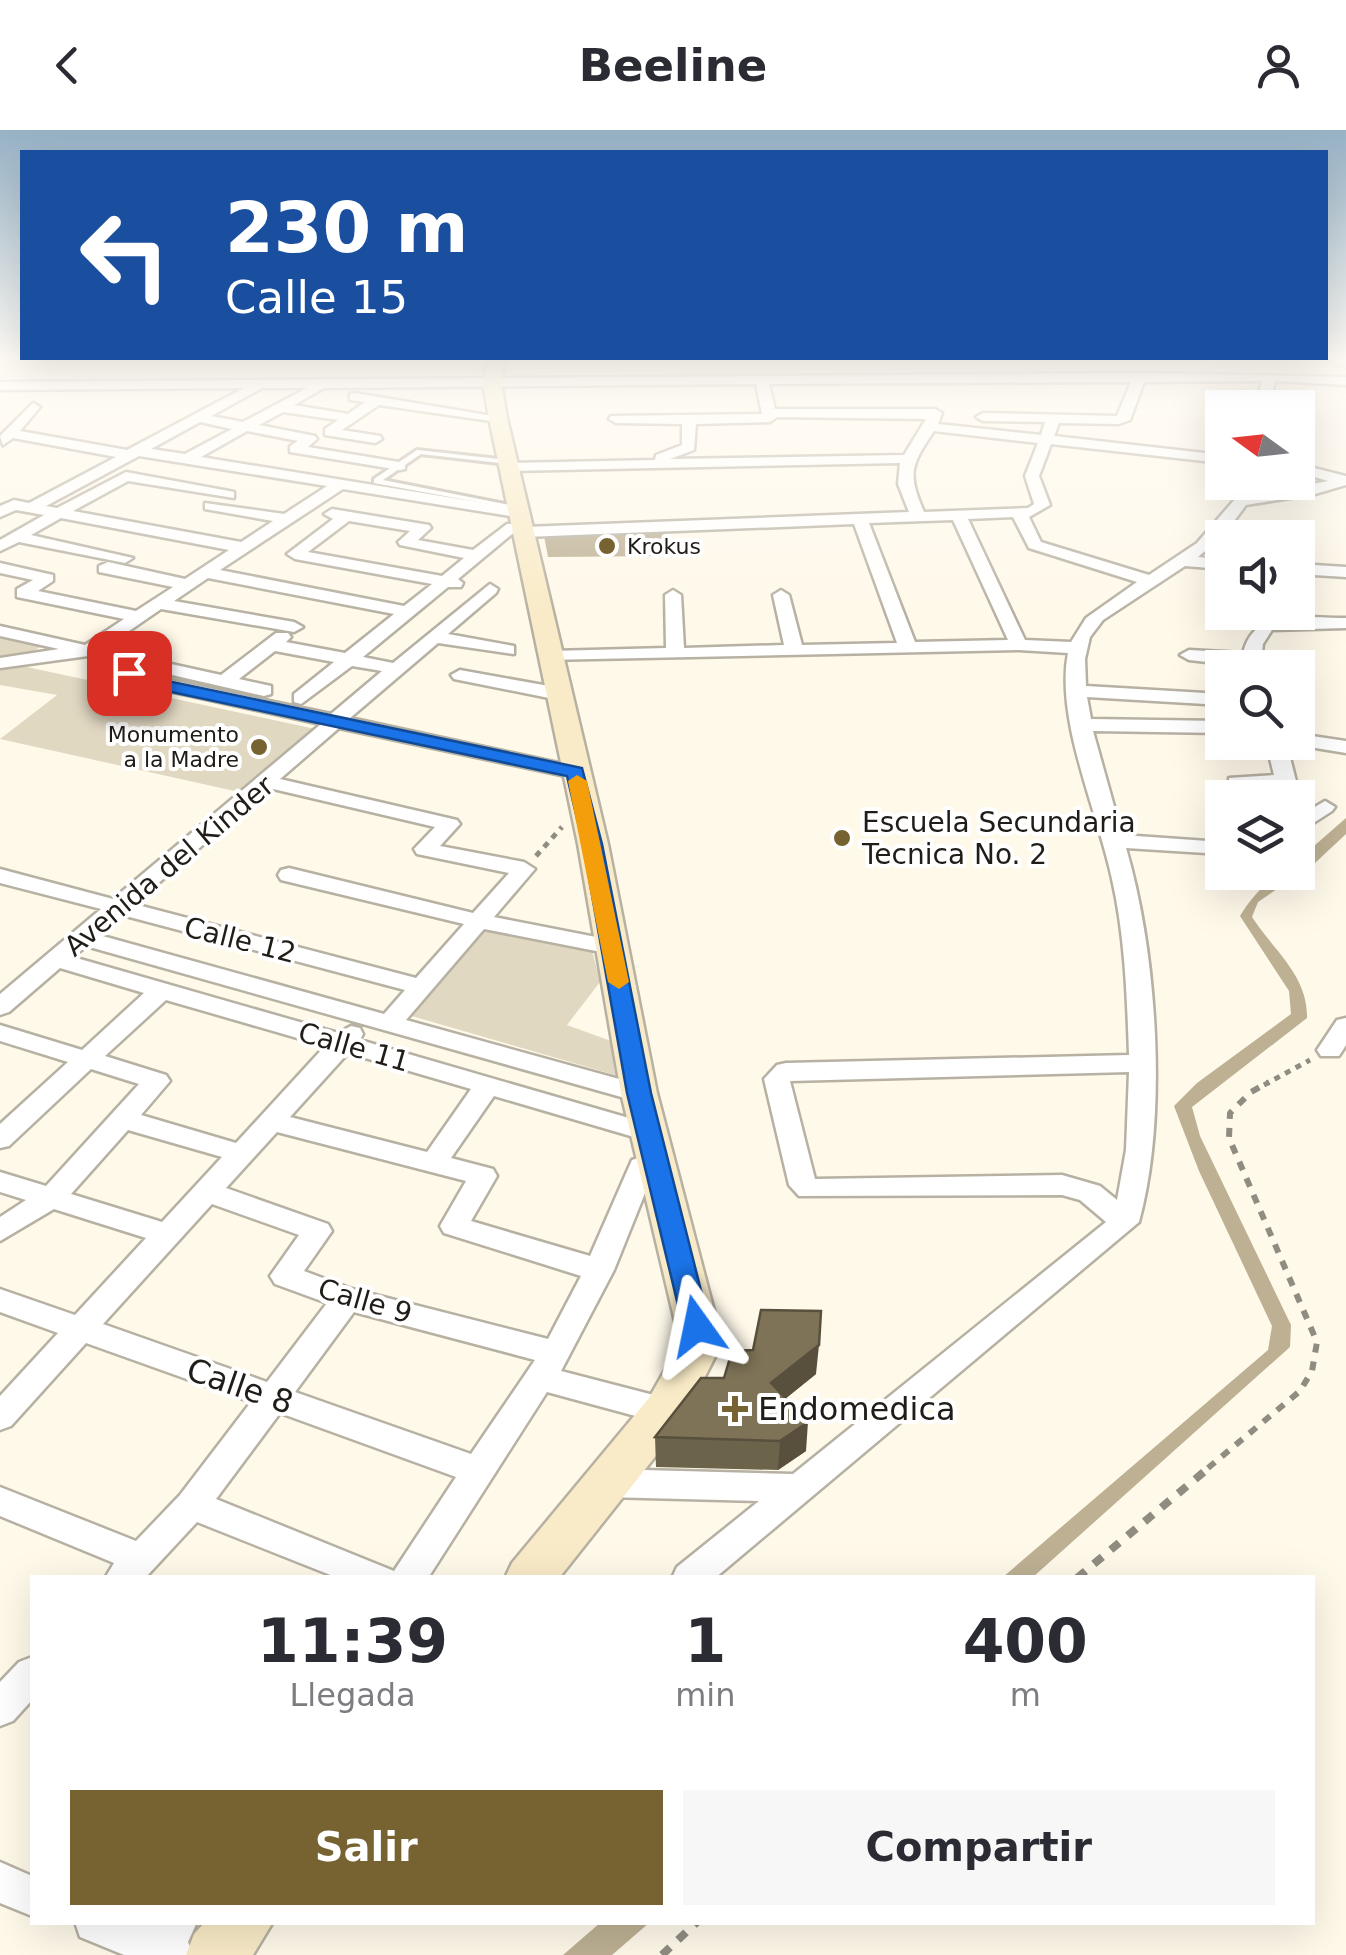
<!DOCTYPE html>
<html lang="es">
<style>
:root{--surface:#fff;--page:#f7f7f7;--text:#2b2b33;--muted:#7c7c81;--accent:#766331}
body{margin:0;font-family:"DejaVu Sans",sans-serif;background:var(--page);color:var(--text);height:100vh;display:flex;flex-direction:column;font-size:38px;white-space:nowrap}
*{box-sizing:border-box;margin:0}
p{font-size:32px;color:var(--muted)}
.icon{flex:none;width:55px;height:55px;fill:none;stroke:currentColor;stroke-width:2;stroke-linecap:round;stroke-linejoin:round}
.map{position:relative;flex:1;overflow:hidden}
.sheet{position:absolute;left:30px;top:1445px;width:1285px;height:350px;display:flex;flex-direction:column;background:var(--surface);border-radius:0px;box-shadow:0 10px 40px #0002}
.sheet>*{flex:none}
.top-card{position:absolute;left:20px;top:20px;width:1308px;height:210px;border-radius:0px;box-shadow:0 10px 40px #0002;background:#1a4fa0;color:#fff;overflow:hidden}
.needle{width:65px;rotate:285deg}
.fabs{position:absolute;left:1205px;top:260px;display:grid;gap:20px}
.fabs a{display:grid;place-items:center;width:110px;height:110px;border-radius:0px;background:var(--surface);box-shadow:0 10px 40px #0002;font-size:50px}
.pin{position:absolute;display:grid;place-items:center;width:85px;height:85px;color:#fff;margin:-42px;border-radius:20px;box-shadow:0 5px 15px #0006}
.me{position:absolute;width:110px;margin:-55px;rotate:348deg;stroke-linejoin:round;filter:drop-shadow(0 0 8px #0008)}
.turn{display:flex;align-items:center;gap:35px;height:210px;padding:0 40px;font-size:45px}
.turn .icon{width:130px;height:130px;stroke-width:2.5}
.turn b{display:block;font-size:70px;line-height:85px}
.eta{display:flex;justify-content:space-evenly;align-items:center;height:170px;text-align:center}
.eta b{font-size:60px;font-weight:800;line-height:70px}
.cta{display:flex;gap:20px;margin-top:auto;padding:20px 40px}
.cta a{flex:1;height:115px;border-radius:0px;background:var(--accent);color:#fff;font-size:40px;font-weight:800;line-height:115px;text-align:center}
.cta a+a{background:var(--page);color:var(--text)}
header{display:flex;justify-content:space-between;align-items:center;height:130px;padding:0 40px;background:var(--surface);font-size:45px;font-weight:800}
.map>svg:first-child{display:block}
</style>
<header><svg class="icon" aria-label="back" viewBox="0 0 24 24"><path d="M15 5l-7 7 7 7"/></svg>Beeline<svg class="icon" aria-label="person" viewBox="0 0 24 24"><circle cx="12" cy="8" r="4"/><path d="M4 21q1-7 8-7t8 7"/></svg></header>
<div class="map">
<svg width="1346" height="1825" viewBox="0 0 1346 1825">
<rect width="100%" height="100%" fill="#fff9ea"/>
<path fill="#e1d8c2" d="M0,504L45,514L13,534L320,600L239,662L0,609L57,565L0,555Z
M484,797L591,816L600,852L567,895L611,911L615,945L408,885Z"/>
<path fill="#bdb093" d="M667,402L670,426L548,427L544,406Z
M1346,688V704L1315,733L1258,772L1252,787C1273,820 1308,845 1307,888L1192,977L1200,1006L1291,1195L1290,1217L1033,1447H1003L1268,1220L1272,1196L1199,1041L1174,976L1197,953L1291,884L1289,861L1240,786C1252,766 1272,742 1298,742V730Z
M600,1793H649L612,1825H563Z"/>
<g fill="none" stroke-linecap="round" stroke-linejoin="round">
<g stroke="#b7b1a3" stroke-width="6">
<path id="lane" d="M417,320L508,330L512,332L508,334L421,324L383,350L525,378L521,380L374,353V349Z"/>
</g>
<g stroke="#b7b1a3" stroke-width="5">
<path id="street" d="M1330,230H1346V237L1332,233Z
M1139,243L1346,247V255L1275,251L1269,278H1255L1262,251L1144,252L1130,290L1119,294L1059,293L1054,306L1222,325V333L1051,314L1039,346L1050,375L1029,387L1041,412L1149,445L1197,413L1236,368L1328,351L1298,342V334L1346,346V355L1315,364L1246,375L1223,406L1198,427L1222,429V439L1185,436L1103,490L1090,507L1085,529L1086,556L1222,564V575L1087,567L1091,589L1222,591V603L1093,601L1122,705L1222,712V724L1126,718C1157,824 1168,986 1139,1092L715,1448H672L677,1437L759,1371L606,1367L594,1363L589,1353L594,1343L606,1339L793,1344L1106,1092L1080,1070L1062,1065L799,1066L789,1055L764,949L777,935L786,933L1129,925C1127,866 1125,806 1112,749C1098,682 1055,590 1068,523L1019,520L545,530V522L551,521L666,518L665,465L673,460L681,465L684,518L784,515L773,465L781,460L789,465L802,515L897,513L854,394L525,407L517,402L525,397L909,382L898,354L900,333L510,341L503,337L510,333L655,330L656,325L682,315V294L616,293L609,289L611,286L762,284L756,254L324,258L294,275L348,284L365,272L350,270V264L355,263L505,288L498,292L379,275L342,300L380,306L382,309L375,313L325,305V299L338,290L283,282L259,295L315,306L317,309L308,317L405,333V339L400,340L290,322V316L298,311L247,301L201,327L527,380V386L522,388L343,359L220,440L404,476L432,454L295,429L287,424L333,389L324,384L332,379L429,395L431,398L418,410L473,420L507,394H517V400L458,449L463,453L461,457H448L363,527L393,533L490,454L498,459L496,463L448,504L514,516V524L438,513L350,588L582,638V646L575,648L339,598L280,649L457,690L460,694L440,716L524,732L535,739L494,787L596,807L608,814L596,821L484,799L406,890L648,957L652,963L639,972L86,816L73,827L338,903L351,896L360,898L363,904L360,910L660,997L664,1003L660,1009L651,1012L494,966L451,1028L493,1039L497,1046L471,1091L590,1126L632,1030L657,1022L667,1024L671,1031L667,1038L653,1043L614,1140L561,1241L665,1268L676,1272L681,1281L676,1290L665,1294L547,1262L428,1448H338L197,1392L145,1448H105L114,1433L0,1386V1357L136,1411L180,1365L251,1272L86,1213L11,1296L0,1300V1266L58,1203L0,1182V1159L75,1185L146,1108L54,1079L0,1111V1087L26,1070L0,1062V1042L46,1056L139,954L91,939L9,1016L0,1018V994L68,932L0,911V895L82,920L144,863L60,838L9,882L0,885V864L101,779L0,753V739L113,769L321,594L123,551L120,547L130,535L88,526L0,538V528L59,519L0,506V496L85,515L124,489L17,467V459L33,450L0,443V433L53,445V451L38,461L136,481L173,457L99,442V436L108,432L185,449L229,420L61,388L31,405L133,428L125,433L19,412L0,421V410L44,385L16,380L0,387V376L14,370L29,373L116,327L13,308L3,315L0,306L33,273L40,277L20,301L127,320L244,258L0,260V252ZM1131,252L1117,286L983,283L976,287L983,291L1045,292L1041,305L938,294L942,283L935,279H775L769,254ZM262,258H307L243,292L211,286ZM777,287L926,289L904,325L670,329L694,320L696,294L770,292ZM200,292L232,299L185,324L151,319ZM934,301L1038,313L1025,346L1034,374L1028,378L924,382C907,343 911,335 934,301ZM139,326L327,356L284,384L205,373V379L273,391L241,412L73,381L128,351L234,368V362L229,361L126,342L57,378L46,376ZM1013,387L1029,418L1137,452L1086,488L1071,512L1025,510L968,389ZM953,390L1008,510L915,512L869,393ZM349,391L410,401L398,412L400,415L464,428L442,446L308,422ZM208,448L394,484L345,523L286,512L291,507L288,503H276L221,545L103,519L161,479L294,502L303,497L294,492L174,471ZM275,521L334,532L294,564V572L301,574L352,536L382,541L331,584L142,544L146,539L264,566L271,564V556L239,549ZM269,658L435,697L414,719L417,724L509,743L473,783L289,738L281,740L278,745L281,750L464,794L416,848L134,774ZM122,785L405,860L384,884L99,805ZM166,870L325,916L236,1013L141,985L170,951L166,945L105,926ZM348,923L471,959L427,1022L290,987ZM1129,942L1126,1020L1117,1070L1100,1056L1062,1045L815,1049L790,951ZM128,1000L222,1027L162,1092L71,1064ZM277,1002L466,1051L440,1096L444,1103L581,1146L548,1209L352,1159L304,1141L332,1101L328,1094L226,1058ZM212,1074L299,1105L270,1146L275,1154L327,1173L267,1252L103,1194ZM354,1182L535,1230L471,1324L295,1262ZM280,1283L456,1347L394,1441L216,1369Z
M1298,434L1346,437V447L1298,444Z
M1346,488V498L1272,500L1263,514L1260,538L1189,530L1180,525L1189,520L1243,523C1255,475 1305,489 1346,488Z
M460,540L549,556L558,562L549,568L454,549L451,545Z
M1298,604L1346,611V623L1291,614L1298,612Z
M1266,612H1286L1296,651L1293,655L1229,656V648L1274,645Z
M1325,671L1335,677L1332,681L1298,703V687Z
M1346,888V915L1339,926H1321L1317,920L1337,890Z
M32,1527V1570L13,1591L0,1596V1552L19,1532Z
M0,1732L32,1746V1786L0,1773Z
M75,1792H197L188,1812L194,1825H124L80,1807Z"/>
</g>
<g stroke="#b7b1a3" stroke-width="5">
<path id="secondary" d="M488,230H506L501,253L507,288L608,714L657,963L718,1196V1221L681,1294L559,1448H505L512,1433L649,1268L676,1221V1196L621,963L578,714L489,288L483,253Z
M205,1792H273L253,1825H186L194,1804Z"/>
</g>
<path stroke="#918c82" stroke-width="5" stroke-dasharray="6 6" stroke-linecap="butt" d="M536,726L562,697
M1264,955L1310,930"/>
<path stroke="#918c82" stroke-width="6" stroke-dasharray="9 9" stroke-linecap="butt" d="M1208,1338L1300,1261L1312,1241L1317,1212L1229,1008L1230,983L1251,962L1269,952"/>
<path stroke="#918c82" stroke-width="8" stroke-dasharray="11 11" stroke-linecap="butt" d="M1077,1448L1211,1336
M662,1825L697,1792"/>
<use href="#lane" fill="#fff" fill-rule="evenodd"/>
<use href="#street" fill="#fff" fill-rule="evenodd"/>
<use href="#secondary" fill="#f9ebc7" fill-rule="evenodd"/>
</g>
<path fill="#6c634b" d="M816,1244L786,1268L806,1321L778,1340L656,1337L655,1307L724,1248Z"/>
<path fill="#58503d" d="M819,1215L816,1244L769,1282L771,1253Z
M808,1292L806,1321L778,1340L780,1311Z"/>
<path fill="#7e7357" stroke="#58503d" stroke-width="2.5" d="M761,1180L821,1181L819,1215L771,1253L808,1292L780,1311L655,1307L701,1248H724L732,1221L753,1220Z"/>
<linearGradient id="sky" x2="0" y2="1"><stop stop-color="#97b2c6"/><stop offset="0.47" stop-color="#fffcf6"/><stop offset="1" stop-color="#fffcf6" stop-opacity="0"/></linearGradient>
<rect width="1346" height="485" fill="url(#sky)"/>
<path fill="#1a73e8" stroke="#114b97" stroke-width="2.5" d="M129,538L139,545L582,638L602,714L651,963L710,1196L706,1203L697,1206L687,1203L683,1196L627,963L583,714L567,646L134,554L121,543Z"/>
<path fill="#f59e0b" d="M577,645L587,651L629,852L619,859L608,852L568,651Z"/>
<g fill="#766331" stroke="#fff" stroke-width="4">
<circle cx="607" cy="416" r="10"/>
<circle cx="259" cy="617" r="10"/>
<circle cx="842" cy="708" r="10"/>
<path d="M730 1264h10v10h10v10h-10v10h-10v-10h-10v-10h10z"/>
</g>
<g text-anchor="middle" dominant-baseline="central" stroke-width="8" stroke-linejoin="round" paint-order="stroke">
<g font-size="22" fill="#201d18" stroke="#fff" text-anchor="start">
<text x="627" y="416">Krokus</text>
<text x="239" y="604" text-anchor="end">Monumento<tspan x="239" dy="25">a la Madre</tspan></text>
</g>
<g font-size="28" fill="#201d18" stroke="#fff" text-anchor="start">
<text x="862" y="692">Escuela Secundaria<tspan x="862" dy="32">Tecnica No. 2</tspan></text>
</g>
<g font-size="28" fill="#201d18" stroke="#fff">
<text transform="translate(169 736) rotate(-40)">Avenida del Kinder</text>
<text transform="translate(240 810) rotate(14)">Calle 12</text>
<text transform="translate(354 917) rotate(16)">Calle 11</text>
<text transform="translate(365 1171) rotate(16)">Calle 9</text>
</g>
<g font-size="32" fill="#201d18" stroke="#fff">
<text transform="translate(240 1256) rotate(19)">Calle 8</text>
</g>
<g font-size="32" fill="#201d18" stroke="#fff" text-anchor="start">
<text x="758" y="1279">Endomedica</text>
</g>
</g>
</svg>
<div class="fabs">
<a><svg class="needle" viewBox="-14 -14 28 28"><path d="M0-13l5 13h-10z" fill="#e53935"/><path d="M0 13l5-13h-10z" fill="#7c7c81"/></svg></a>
<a><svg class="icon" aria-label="sound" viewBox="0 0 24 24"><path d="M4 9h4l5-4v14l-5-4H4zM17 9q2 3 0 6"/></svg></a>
<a><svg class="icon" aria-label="search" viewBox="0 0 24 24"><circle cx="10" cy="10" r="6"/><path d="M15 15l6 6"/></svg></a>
<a><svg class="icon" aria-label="layers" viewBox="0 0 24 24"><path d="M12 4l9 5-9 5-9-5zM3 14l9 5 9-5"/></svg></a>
</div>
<div class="pin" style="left:129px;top:543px;background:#d93025"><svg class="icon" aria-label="arrive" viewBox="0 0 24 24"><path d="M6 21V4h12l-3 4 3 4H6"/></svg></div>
<svg class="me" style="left:697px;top:1196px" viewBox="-20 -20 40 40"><path d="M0-17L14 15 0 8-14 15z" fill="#1a73e8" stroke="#fff" stroke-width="4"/></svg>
<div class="top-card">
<div class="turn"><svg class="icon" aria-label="left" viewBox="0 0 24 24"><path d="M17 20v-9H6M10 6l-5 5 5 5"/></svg><div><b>230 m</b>Calle 15</div></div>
</div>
<section class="sheet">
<div class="eta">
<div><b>11:39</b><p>Llegada</p></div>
<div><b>1</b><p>min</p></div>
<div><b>400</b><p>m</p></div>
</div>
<div class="cta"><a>Salir</a><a>Compartir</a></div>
</section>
</div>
